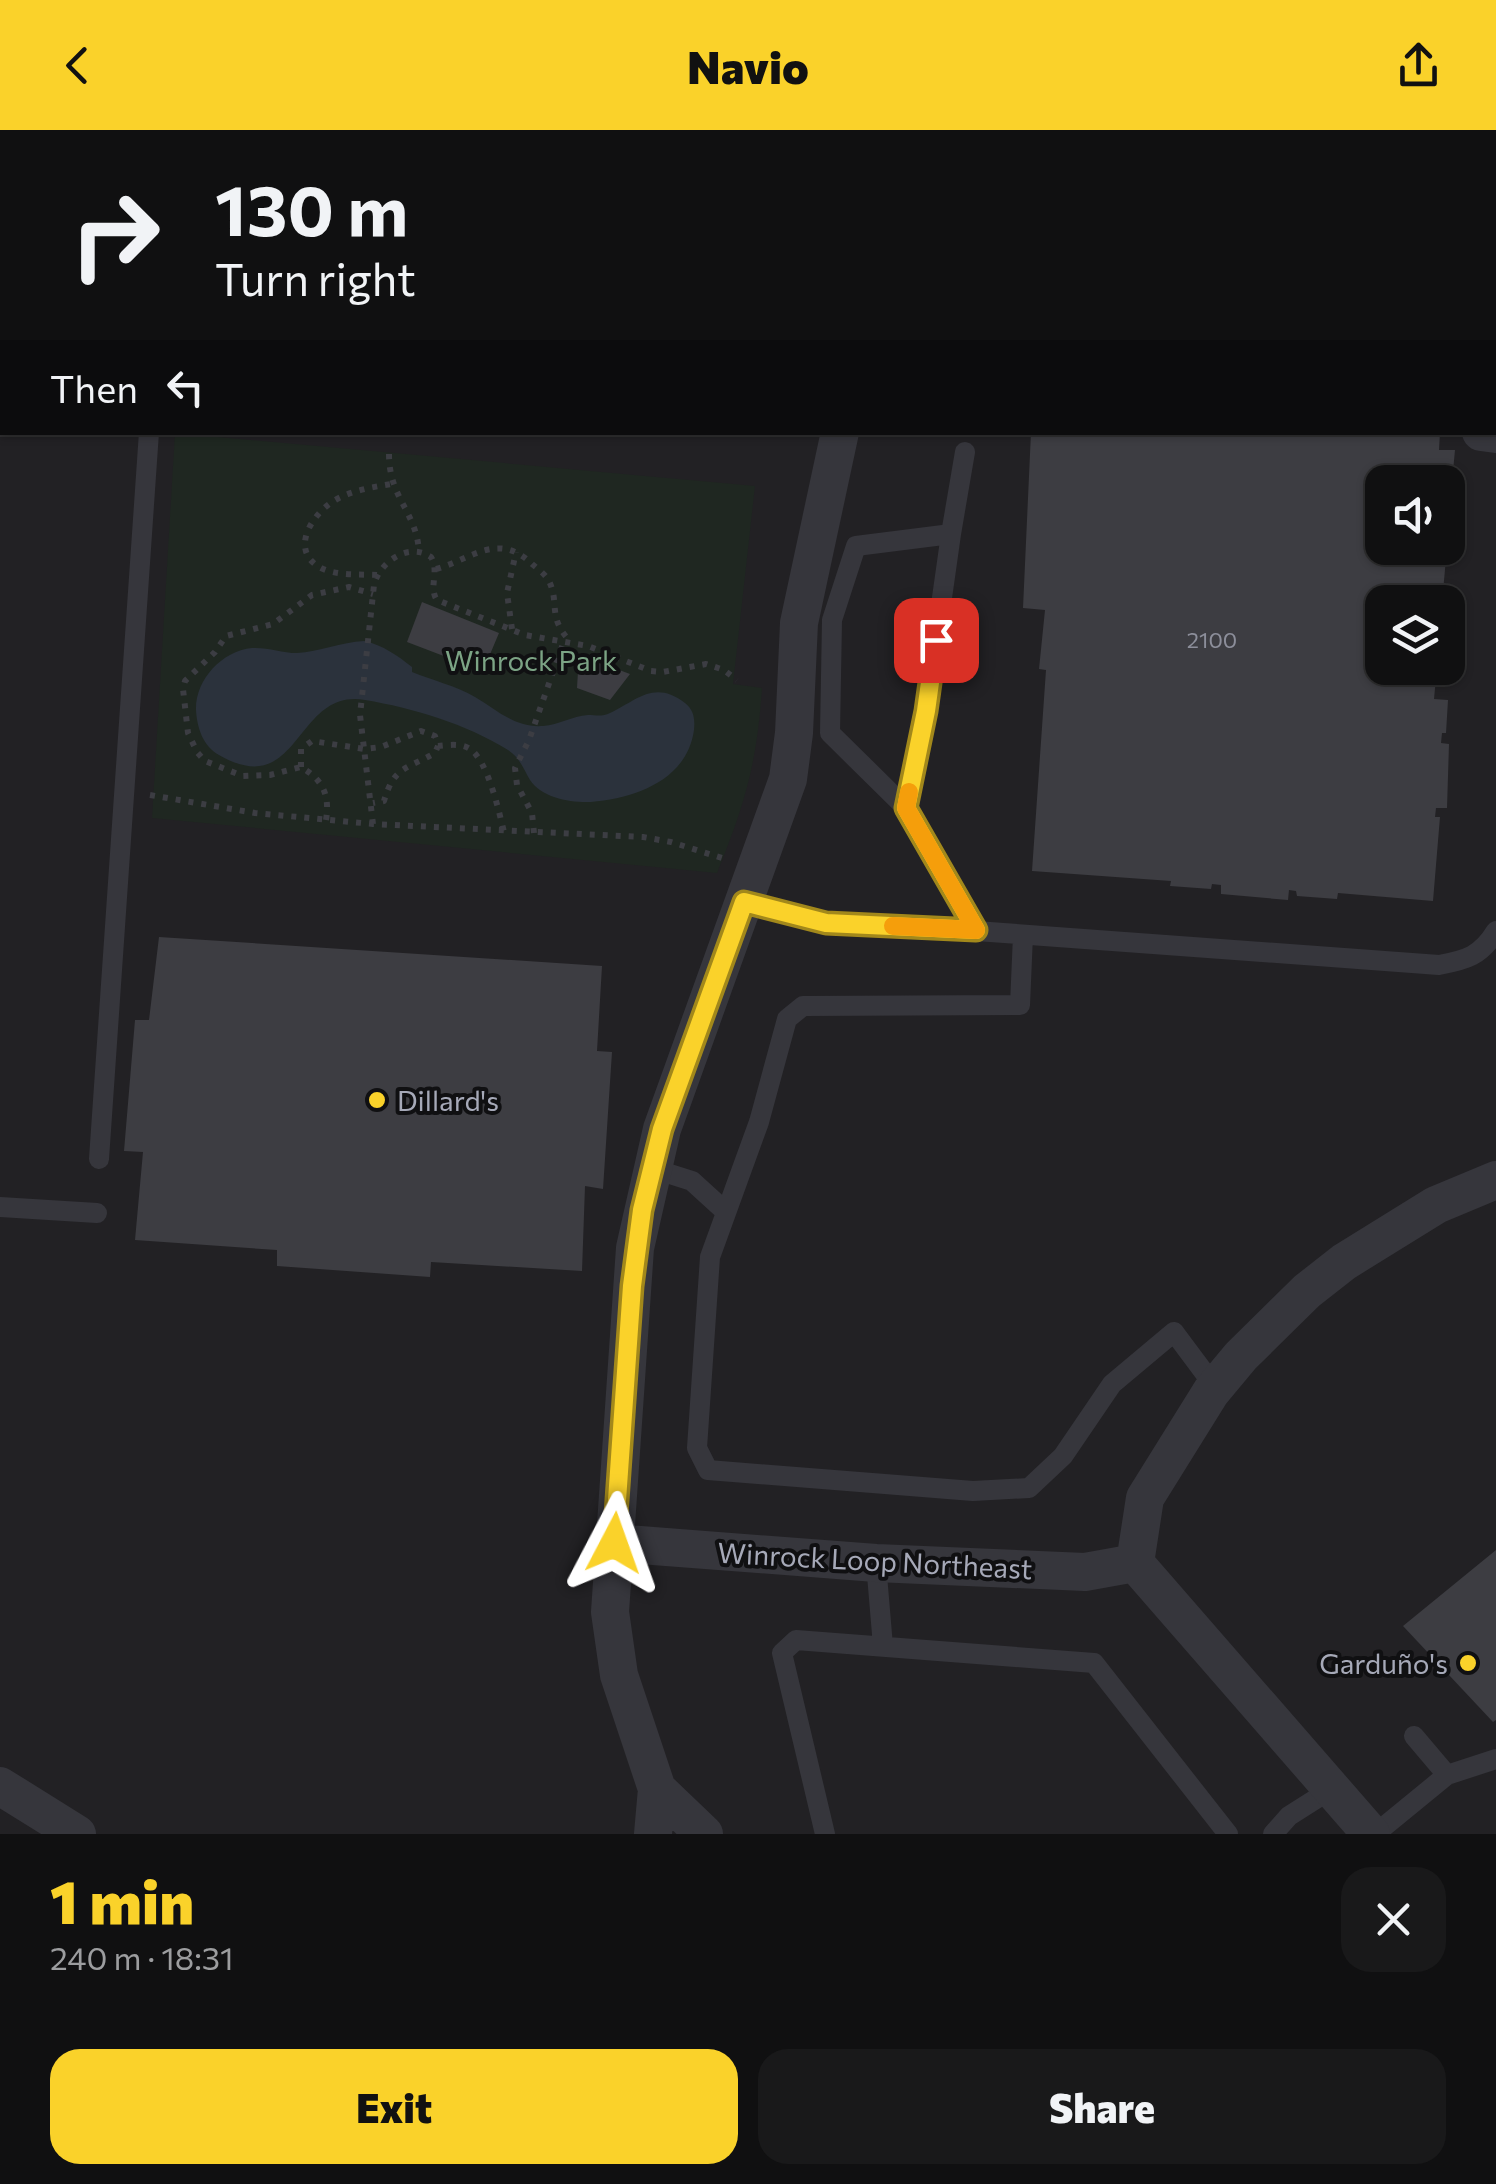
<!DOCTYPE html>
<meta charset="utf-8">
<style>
:root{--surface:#101011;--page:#19191a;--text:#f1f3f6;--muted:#9c9d9f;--line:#303031;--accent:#fad22a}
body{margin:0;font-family:Commissioner,sans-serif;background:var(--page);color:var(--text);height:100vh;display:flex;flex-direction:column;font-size:38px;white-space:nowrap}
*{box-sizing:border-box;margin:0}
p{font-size:32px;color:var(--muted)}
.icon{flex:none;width:55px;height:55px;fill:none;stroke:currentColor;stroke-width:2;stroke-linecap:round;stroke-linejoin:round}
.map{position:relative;height:1704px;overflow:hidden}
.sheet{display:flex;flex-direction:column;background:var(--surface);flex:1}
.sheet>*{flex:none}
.top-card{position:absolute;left:0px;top:0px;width:1498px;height:305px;box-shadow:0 2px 8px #0004,0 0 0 2px var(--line);background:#101011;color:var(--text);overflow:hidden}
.controls{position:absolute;left:1365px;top:335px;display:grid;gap:20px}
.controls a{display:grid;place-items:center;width:100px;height:100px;border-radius:20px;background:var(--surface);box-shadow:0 2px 8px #0004,0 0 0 2px var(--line);font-size:50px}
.pin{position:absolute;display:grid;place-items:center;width:85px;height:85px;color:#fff;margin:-42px;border-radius:20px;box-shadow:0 5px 15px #0006}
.me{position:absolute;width:110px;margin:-55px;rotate:4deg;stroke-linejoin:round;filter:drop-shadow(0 0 8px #0008)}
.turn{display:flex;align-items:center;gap:35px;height:210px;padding:0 50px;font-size:45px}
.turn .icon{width:130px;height:130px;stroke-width:2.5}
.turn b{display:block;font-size:70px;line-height:85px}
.then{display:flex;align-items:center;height:95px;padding:0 50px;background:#0003;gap:20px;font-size:38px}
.round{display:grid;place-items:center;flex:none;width:105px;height:105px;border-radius:30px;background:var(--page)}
.head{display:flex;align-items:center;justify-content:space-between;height:170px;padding:0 50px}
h1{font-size:60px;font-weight:800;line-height:75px;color:var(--accent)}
.button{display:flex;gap:20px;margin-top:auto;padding:20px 50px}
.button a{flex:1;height:115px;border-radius:30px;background:var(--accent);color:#111;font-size:40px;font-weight:800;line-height:115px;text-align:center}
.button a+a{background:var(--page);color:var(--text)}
header{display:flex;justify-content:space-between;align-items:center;height:130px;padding:0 50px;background:var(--accent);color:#111;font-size:45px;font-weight:800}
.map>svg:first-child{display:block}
</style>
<header><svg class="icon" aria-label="back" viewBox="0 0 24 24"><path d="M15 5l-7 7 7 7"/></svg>Navio<svg class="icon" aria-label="share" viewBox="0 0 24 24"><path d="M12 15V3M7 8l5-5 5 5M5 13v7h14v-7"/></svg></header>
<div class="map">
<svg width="1496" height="1704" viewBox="0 0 1496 1704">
<rect width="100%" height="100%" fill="#151517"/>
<path fill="#222124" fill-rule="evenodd" d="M0,0H1496V1704H0ZM2,2H1495V302H2ZM1382,352H1448V418H1382ZM1382,472H1448V538H1382Z"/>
<path fill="#1f2721" d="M175,303L755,356L733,554L762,558C757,633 745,674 717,743L152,688Z"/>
<path fill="#2b323c" d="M364,511C383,515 398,526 412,537V542C432,550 456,556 475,567C497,580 515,598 543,596C559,595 572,586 588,585C596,585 602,587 610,583C636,571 654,549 685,573C694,580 695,589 694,600C687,650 636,668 591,672C571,673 542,668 530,650C523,638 520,628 508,620C466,594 413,578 365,570C294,558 301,672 219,625C203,616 197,598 196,580C195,551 221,521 252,518C267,517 282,523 297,523C319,522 341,512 364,511Z"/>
<path fill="#3d3d42" d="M1031,302H1440L1439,320H1455L1450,373H1448V352H1382V418H1447L1442,472H1382V538H1437L1434,569L1448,570L1446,603H1442L1441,613L1449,614L1447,678H1436L1435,687H1440L1433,771L1338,763L1337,769L1297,766L1296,761L1289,760L1288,770L1221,764V755L1212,754L1211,759L1170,756L1171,751L1032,741L1046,540L1039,539L1045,480L1023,478Z
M422,472L499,503L483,541L407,512Z
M579,525L630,544L610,570L577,558Z
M159,807L602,836L597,921L612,922L603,1059L585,1056L582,1141L431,1132L430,1147L277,1136V1120L135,1110L143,1022L124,1021L135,890H149Z
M1496,1420V1590L1493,1592L1403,1496Z"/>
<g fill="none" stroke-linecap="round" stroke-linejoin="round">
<path stroke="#3c3d43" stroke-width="6" stroke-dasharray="5 8" stroke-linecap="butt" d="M389,324C389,368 416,381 419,421
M436,439C472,429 498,401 532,434C538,439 546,445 549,451C560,474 547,487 570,511
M377,445C359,444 337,446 321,438C287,420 314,381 337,369C354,360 373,357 391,354
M512,499L507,463L516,422
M438,616C448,615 461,613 470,619C488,631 499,682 504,702
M301,637V619L312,611L364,619L381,617L421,601L435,606L438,616L435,623C407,639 394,636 384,671L373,673
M150,665L255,683L373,694L643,707L671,712L722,728
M326,690C330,665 323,650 301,637L270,645L243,646L205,631L197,622L188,603L183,559L185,551L215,522L226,506L273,494L312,465L349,457L373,464
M373,694L360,585L374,455C380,431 409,412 431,427C440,442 428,457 437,470L525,505L588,516L651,541L663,542L706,534L724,540L737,550
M534,703L532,683L517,655L515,638L529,610L564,511"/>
<path stroke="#36363c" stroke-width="20" d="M170,2V0
M965,322L951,404L856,416L832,490L830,603L906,678L976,801
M906,678L926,581L951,404
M744,771L826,793L976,801L1439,835C1466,830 1481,826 1496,801
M1023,805L1020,875L803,876L787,889L759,992L710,1127L697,1318L708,1340L973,1361L1029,1358L1063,1326L1112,1254L1174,1202L1215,1257
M99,1029L149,302
M651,1038L692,1051L726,1082
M0,1077L97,1083
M876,1433L883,1516
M1414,1606L1447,1645
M825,1704L782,1523L796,1510L1094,1533L1228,1704
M1273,1704L1289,1686L1330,1660
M1375,1704L1447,1645L1496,1629"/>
<path stroke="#36363c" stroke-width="38" d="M0,200H2
M0,240H2
M1495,258H1496
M1481,302L1496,304
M614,1413L876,1433L1085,1442L1135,1433
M0,1656L77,1704
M657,1659L704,1704
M653,1704L657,1659L619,1545L610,1482L635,1118L662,999L788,649L794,603L799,493L840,302
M1371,1704L1135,1433L1145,1368L1211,1262L1241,1226L1307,1161L1344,1132L1436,1075L1496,1050"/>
</g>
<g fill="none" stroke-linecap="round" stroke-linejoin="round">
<g stroke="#a2881b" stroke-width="25">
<path id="route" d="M614,1413L632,1156L642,1080L662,999L744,772L826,793L976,800L906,678L926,581L936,510"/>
</g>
<use href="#route" stroke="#fad22a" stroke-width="18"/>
<path stroke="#f59e0b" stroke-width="18" d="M893,796L976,800L906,678L909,662"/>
</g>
<g fill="#fad22a" stroke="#101012" stroke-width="4">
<circle cx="377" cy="970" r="10"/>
<circle cx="1468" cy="1533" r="10"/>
</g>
<g text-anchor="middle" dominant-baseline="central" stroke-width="8" stroke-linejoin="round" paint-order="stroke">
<g font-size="22" fill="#8c8e9a">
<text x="1212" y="509">2100</text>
</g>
<g font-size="28" fill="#7ca485" stroke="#101012">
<text x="531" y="530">Winrock Park</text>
</g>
<g font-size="28" fill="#a6a9b8" stroke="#101012" text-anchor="start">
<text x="397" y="970">Dillard's</text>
<text x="1448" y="1533" text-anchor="end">Garduño's</text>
</g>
<g font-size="28" fill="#a6a9b8" stroke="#101012">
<text transform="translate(875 1430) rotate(3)">Winrock Loop Northeast</text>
</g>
</g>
</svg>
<div class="controls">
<a><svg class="icon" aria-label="sound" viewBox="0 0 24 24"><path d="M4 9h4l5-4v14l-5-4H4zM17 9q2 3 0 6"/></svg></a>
<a><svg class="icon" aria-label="layers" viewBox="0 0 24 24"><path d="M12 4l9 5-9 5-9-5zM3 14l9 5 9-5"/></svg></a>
</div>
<div class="pin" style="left:936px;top:510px;background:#d93025"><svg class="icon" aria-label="arrive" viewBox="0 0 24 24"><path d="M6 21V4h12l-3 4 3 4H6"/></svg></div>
<svg class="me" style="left:614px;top:1413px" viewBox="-20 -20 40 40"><path d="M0-17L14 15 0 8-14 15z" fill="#fad22a" stroke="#fff" stroke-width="4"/></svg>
<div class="top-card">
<div class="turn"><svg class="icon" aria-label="right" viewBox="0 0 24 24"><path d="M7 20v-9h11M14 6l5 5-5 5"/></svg><div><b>130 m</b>Turn right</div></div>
<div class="then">Then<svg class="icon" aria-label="left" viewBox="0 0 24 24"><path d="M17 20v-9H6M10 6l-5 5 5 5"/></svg></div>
</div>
</div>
<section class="sheet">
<div class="head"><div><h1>1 min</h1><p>240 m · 18:31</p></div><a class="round"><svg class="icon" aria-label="close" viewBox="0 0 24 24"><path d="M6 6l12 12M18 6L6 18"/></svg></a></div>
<div class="button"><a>Exit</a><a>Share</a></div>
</section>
